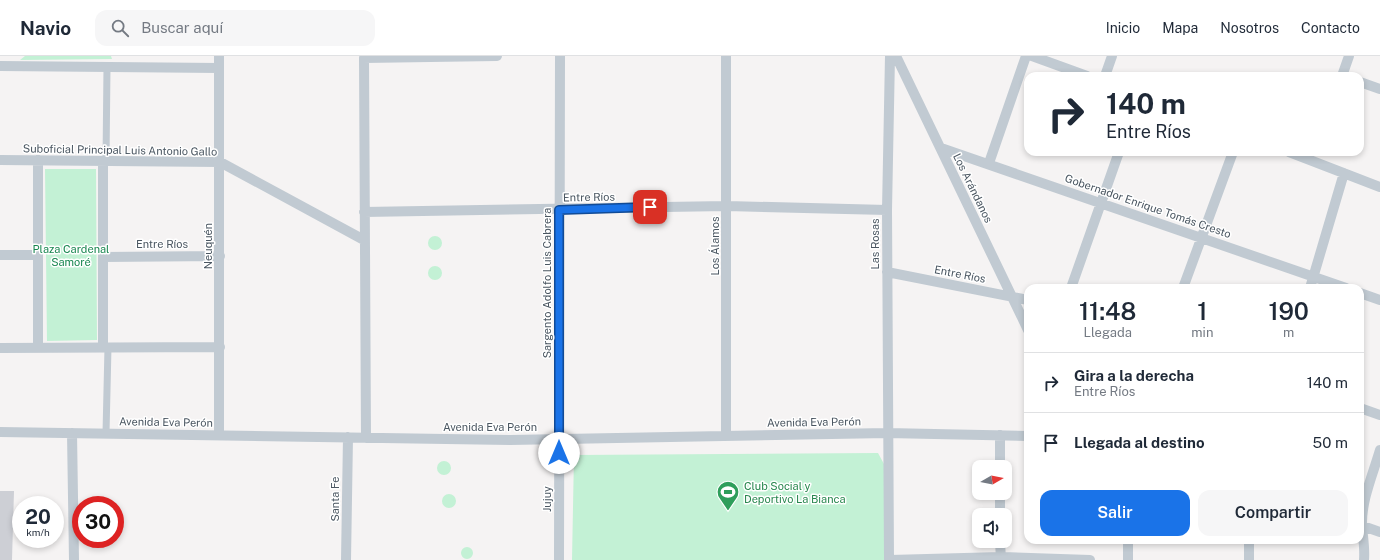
<!DOCTYPE html>
<html lang="es">
<meta charset="utf-8">
<style>
:root{--surface:#fff;--page:#f6f6f7;--text:#1f2937;--muted:#747a83;--line:#e0e1e3;--accent:#1a73e8}
body{margin:0;font-family:"Public Sans",sans-serif;background:var(--page);color:var(--text);height:100vh;display:flex;flex-direction:column;font-size:15px;white-space:nowrap}
*{box-sizing:border-box;margin:0}
p{font-size:13px;color:var(--muted)}
.icon{flex:none;width:22px;height:22px;fill:none;stroke:currentColor;stroke-width:2;stroke-linecap:round;stroke-linejoin:round}
.map{position:relative;flex:1;overflow:hidden}
.details{position:absolute;left:1024px;top:228px;width:340px;height:260px;display:flex;flex-direction:column;background:var(--surface);border-radius:12px;box-shadow:0 2px 6px #0003}
.details>*{flex:none}
.guide{position:absolute;left:1024px;top:16px;width:340px;height:84px;border-radius:12px;box-shadow:0 2px 6px #0003;background:#fff;color:var(--text);overflow:hidden}
.needle{width:26px;rotate:81deg}
.controls{position:absolute;left:972px;top:404px;display:grid;gap:8px}
.controls a{display:grid;place-items:center;width:40px;height:40px;border-radius:8px;background:var(--surface);box-shadow:0 2px 6px #0003;font-size:20px}
.speed{position:absolute;left:12px;top:440px;display:flex;gap:8px;font-size:20px;font-weight:700;text-align:center}
.speed>*{display:grid;place-content:center;width:52px;height:52px;border-radius:50%;background:var(--surface);box-shadow:0 2px 6px #0003;line-height:1}
.speed small{font-size:10px;font-weight:400}
.speed .limit{border:6px solid #d22;background:#fff;color:#111}
.pin{position:absolute;display:grid;place-items:center;width:34px;height:34px;color:#fff;margin:-17px;border-radius:8px;box-shadow:0 2px 6px #0006}
.me{position:absolute;width:44px;margin:-22px;rotate:0deg;stroke-linejoin:round;filter:drop-shadow(0 0 3px #0008)}
.turn{display:flex;align-items:center;gap:14px;height:84px;padding:0 16px;font-size:18px}
.turn .icon{width:52px;height:52px;stroke-width:2.5}
.turn b{display:block;font-size:28px;line-height:34px}
.eta{display:flex;justify-content:space-evenly;align-items:center;height:68px;text-align:center}
.eta b{font-size:24px;font-weight:600;line-height:28px}
.primary-button{display:flex;gap:8px;margin-top:auto;padding:8px 16px}
.primary-button a{flex:1;height:46px;border-radius:12px;background:var(--accent);color:#fff;font-size:16px;font-weight:600;line-height:46px;text-align:center}
.primary-button a+a{background:var(--page);color:var(--text)}
ul{padding:0;list-style:none}
li{display:flex;align-items:center;gap:12px;height:60px;padding:0 16px;border-top:1px solid var(--line)}
li div{flex:1}
li b{display:block;font-size:15px}
li em{font-style:normal}
header{display:flex;align-items:center;gap:24px;box-sizing:border-box;height:56px;padding:0 20px;background:var(--surface);border-bottom:1px solid var(--line)}
header strong{font-size:19px}
nav{display:flex;gap:22px;margin-inline-start:auto;font-size:14px}
.search{width:280px;height:36px;background:var(--page);display:flex;align-items:center;gap:10px;box-sizing:border-box;padding:0 14px;border-radius:12px;color:var(--muted);font-size:15px}
.map>svg:first-child{display:block}
</style>
<header>
<strong>Navio</strong>
<div class="search"><svg class="icon" aria-label="search" viewBox="0 0 24 24"><circle cx="10" cy="10" r="6"/><path d="M15 15l6 6"/></svg>Buscar aquí</div>
<nav><a>Inicio</a><a>Mapa</a><a>Nosotros</a><a>Contacto</a></nav>
</header>
<div class="map">
<svg width="1380" height="504" viewBox="0 0 1380 504">
<rect width="100%" height="100%" fill="#f5f3f3"/>
<path fill="#c3f1d5" d="M25,0H111L112,3L20,4Z
M45,113H96L97,284L47,285Z
M428 187a7 7 0 1 1 14 0a7 7 0 1 1-14 0Z
M428 217a7 7 0 1 1 14 0a7 7 0 1 1-14 0Z
M878,397L884,408V504H572L574,399Z
M437 412a7 7 0 1 1 14 0a7 7 0 1 1-14 0Z
M442 445a7 7 0 1 1 14 0a7 7 0 1 1-14 0Z
M461 497a6 6 0 1 1 12 0a6 6 0 1 1-12 0Z"/>
<path fill="#cdcfd5" d="M0,435H14L12,504H0Z"/>
<g fill="none" stroke-linecap="round" stroke-linejoin="round">
<path stroke="#c1cad2" stroke-width="7" d="M106,105L107,11
M106,377L108,291"/>
<path stroke="#c1cad2" stroke-width="10" d="M219,0V379
M896,0L1028,274
M1032,0L1087,20
M0,10L219,12
M1105,20L1112,0
M1342,20L1349,0
M1360,26L1380,33
M941,92L1346,232
M1289,96L1380,131
M0,104L220,106L364,184
M38,104V292
M103,105V291
M989,107L1026,0
M364,156L727,150L887,154
M0,199H38
M103,201L220,200
M887,216L1028,244
M1071,232L1119,96
M1183,232L1233,96
M1310,232L1344,117
M1360,237L1380,244
M0,292L220,291
M1360,352L1380,359
M0,376L510,384L887,377L1028,380
M72,377L74,504
M726,379V0
M1000,379V411
M366,382L364,2L497,0
M1000,437V459
M1360,469L1380,476
M1000,485L1001,504
M346,504L348,381
M559,504L560,0
M889,504L887,154L890,0
M890,504L1001,501L1090,504
M1128,504V484
M1249,504V484
M1364,504C1365,492 1363,482 1362,470C1361,445 1373,418 1380,394"/>
</g>
<g fill="none" stroke-linecap="round" stroke-linejoin="round">
<g stroke="#114b97" stroke-width="10">
<path id="route" d="M559,397V154L650,151"/>
</g>
<use href="#route" stroke="#1a73e8" stroke-width="7"/>
</g>
<defs>
<g id="stadium-pin" transform="scale(1.15)"><path d="M0 17L-7.5 6A9.5 9.5 0 1 1 7.5 6Z" fill="#2e9e5b" stroke="#fff"/><path d="M0-5a6.5 5 0 1 0 0 10a6.5 5 0 1 0 0-10ZM-3.5-1.8h7v3.6h-7Z" fill="#fff"/></g>
</defs>
<g fill-rule="evenodd">
<use href="#stadium-pin" x="728" y="436"/>
</g>
<g text-anchor="middle" dominant-baseline="central" stroke-width="3" stroke-linejoin="round" paint-order="stroke">
<g font-size="11" fill="#4a5661" stroke="#fff">
<text transform="translate(120 94) rotate(1)">Suboficial Principal Luis Antonio Gallo</text>
<text transform="translate(973 132) rotate(64)">Los Arándanos</text>
<text transform="translate(589 141) rotate(-1)">Entre Ríos</text>
<text transform="translate(1148 150) rotate(19)">Gobernador Enrique Tomás Cresto</text>
<text x="162" y="188">Entre Ríos</text>
<text transform="translate(875 188) rotate(-90)">Las Rosas</text>
<text transform="translate(208 190) rotate(-90)">Neuquén</text>
<text transform="translate(715 190) rotate(-90)">Los Álamos</text>
<text transform="translate(960 218) rotate(11)">Entre Ríos</text>
<text transform="translate(547 227) rotate(-90)">Sargento Adolfo Luis Cabrera</text>
<text transform="translate(166 366) rotate(1)">Avenida Eva Perón</text>
<text transform="translate(814 366) rotate(-1)">Avenida Eva Perón</text>
<text x="490" y="371">Avenida Eva Perón</text>
<text transform="translate(335 443) rotate(-90)">Santa Fe</text>
<text transform="translate(547 443) rotate(-90)">Jujuy</text>
</g>
<g font-size="11" fill="#17864f" stroke="#fff">
<text x="71" y="193">Plaza Cardenal<tspan x="71" dy="13">Samoré</tspan></text>
</g>
<g font-size="11" fill="#27864d" stroke="#fff" text-anchor="start">
<text x="744" y="430">Club Social y<tspan x="744" dy="13">Deportivo La Bianca</tspan></text>
</g>
</g>
</svg>
<div class="controls">
<a><svg class="needle" viewBox="-14 -14 28 28"><path d="M0-13l5 13h-10z" fill="#e53935"/><path d="M0 13l5-13h-10z" fill="#747a83"/></svg></a>
<a><svg class="icon" aria-label="sound" viewBox="0 0 24 24"><path d="M4 9h4l5-4v14l-5-4H4zM17 9q2 3 0 6"/></svg></a>
</div>
<div class="speed"><div>20<small>km/h</small></div><div class="limit">30</div></div>
<div class="pin" style="left:650px;top:151px;background:#d93025"><svg class="icon" aria-label="arrive" viewBox="0 0 24 24"><path d="M6 21V4h12l-3 4 3 4H6"/></svg></div>
<svg class="me" style="left:559px;top:397px" viewBox="-20 -20 40 40"><circle r="19" fill="#fff"/><path d="M0-13L10 11 0 6-10 11z" fill="#1a73e8"/></svg>
<div class="guide">
<div class="turn"><svg class="icon" aria-label="right" viewBox="0 0 24 24"><path d="M7 20v-9h11M14 6l5 5-5 5"/></svg><div><b>140 m</b>Entre Ríos</div></div>
</div>
<section class="details">
<div class="eta">
<div><b>11:48</b><p>Llegada</p></div>
<div><b>1</b><p>min</p></div>
<div><b>190</b><p>m</p></div>
</div>
<ul>
<li><svg class="icon" aria-label="right" viewBox="0 0 24 24"><path d="M7 20v-9h11M14 6l5 5-5 5"/></svg><div><b>Gira a la derecha</b><p>Entre Ríos</p></div><em>140 m</em></li>
<li><svg class="icon" aria-label="arrive" viewBox="0 0 24 24"><path d="M6 21V4h12l-3 4 3 4H6"/></svg><div><b>Llegada al destino</b></div><em>50 m</em></li>
</ul>
<div class="primary-button"><a>Salir</a><a>Compartir</a></div>
</section>
</div>
